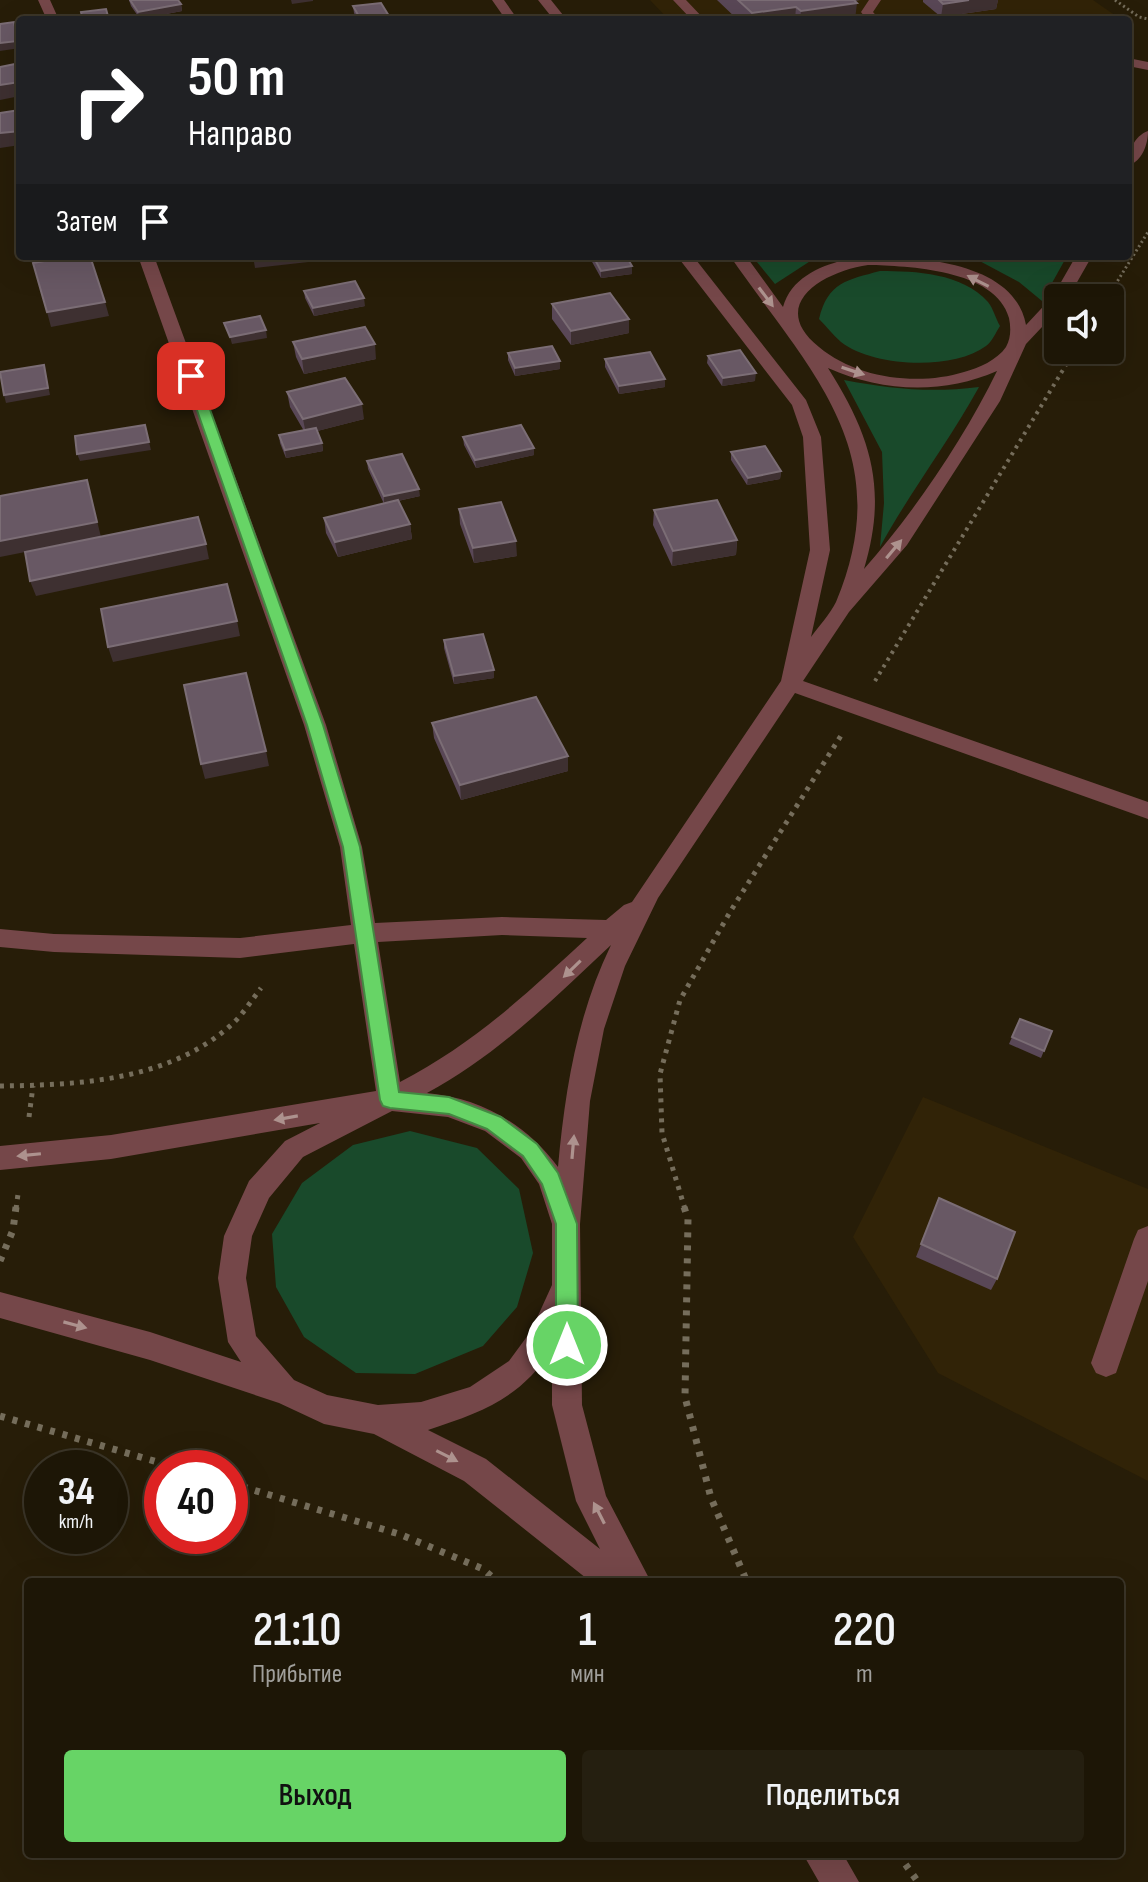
<!DOCTYPE html>
<html lang="ru">
<meta charset="utf-8">
<style>
:root{--surface:#1d1606;--page:#251f10;--text:#f1f3f6;--muted:#a09f9b;--line:#3b3528;--accent:#67d466}
body{margin:0;font-family:"Sofia Sans Condensed",sans-serif;background:var(--page);color:var(--text);height:100vh;display:flex;flex-direction:column;font-size:30px;white-space:nowrap}
*{box-sizing:border-box;margin:0}
p{font-size:26px;color:var(--muted)}
.icon{flex:none;width:44px;height:44px;fill:none;stroke:currentColor;stroke-width:2;stroke-linecap:round;stroke-linejoin:round}
.map{position:relative;flex:1;overflow:hidden}
.details{position:absolute;left:24px;top:1578px;width:1100px;height:280px;display:flex;flex-direction:column;background:var(--surface);border-radius:8px;box-shadow:0 8px 32px #0002,0 0 0 2px var(--line)}
.details>*{flex:none}
.guide{position:absolute;left:16px;top:16px;width:1116px;height:244px;border-radius:8px;box-shadow:0 8px 32px #0002,0 0 0 2px var(--line);background:#202124;color:#fff;overflow:hidden}
.tools{position:absolute;left:1044px;top:284px;display:grid;gap:16px}
.tools a{display:grid;place-items:center;width:80px;height:80px;border-radius:8px;background:var(--surface);box-shadow:0 8px 32px #0002,0 0 0 2px var(--line);font-size:40px}
.speed{position:absolute;left:24px;top:1450px;display:flex;gap:16px;font-size:40px;font-weight:700;text-align:center}
.speed>*{display:grid;place-content:center;width:104px;height:104px;border-radius:50%;background:var(--surface);box-shadow:0 8px 32px #0002,0 0 0 2px var(--line);line-height:1}
.speed small{font-size:20px;font-weight:400}
.speed .limit{border:12px solid #d22;background:#fff;color:#111}
.pin{position:absolute;display:grid;place-items:center;width:68px;height:68px;color:#fff;margin:-34px;border-radius:16px;box-shadow:0 4px 12px #0006}
.me{position:absolute;width:88px;margin:-44px;rotate:0deg;stroke-linejoin:round;filter:drop-shadow(0 0 6px #0008)}
.turn{display:flex;align-items:center;gap:28px;height:168px;padding:0 40px;font-size:36px}
.turn .icon{width:104px;height:104px;stroke-width:2.5}
.turn b{display:block;font-size:56px;line-height:68px}
.then{display:flex;align-items:center;height:76px;padding:0 40px;background:#0003;gap:16px;font-size:30px}
.eta{display:flex;justify-content:space-evenly;align-items:center;height:136px;text-align:center}
.eta b{font-size:48px;font-weight:600;line-height:56px}
.button{display:flex;gap:16px;margin-top:auto;padding:16px 40px}
.button a{flex:1;height:92px;border-radius:8px;background:var(--accent);color:#111;font-size:32px;font-weight:600;line-height:92px;text-align:center}
.button a+a{background:var(--page);color:var(--text)}
.map>svg:first-child{display:block}
</style>
<div class="map">
<svg width="1148" height="1882" viewBox="0 0 1148 1882">
<rect width="100%" height="100%" fill="#271d08"/>
<path fill="#312307" d="M650,0H1093L1116,16L1093,20H669Z
M923,1097L1148,1189V1481L938,1373L853,1237Z"/>
<path fill="#194a2b" d="M752,256H810L815,258L775,284Z
M991,256H1067L1042,301L1019,282L974,258Z
M880,271C916,271 962,273 988,302C993,308 996,319 1000,326C996,332 992,342 986,346C952,371 873,367 841,342C833,335 826,326 819,319C828,282 847,280 880,271Z
M844,380C891,389 931,393 979,387C948,443 910,492 880,547L884,503L882,452Z
M410,1131L477,1148L519,1189L533,1253L517,1307L483,1346L415,1374L356,1373L304,1337L276,1287L272,1234L302,1183L353,1145Z"/>
<g fill="none" stroke-linecap="round" stroke-linejoin="round">
<path stroke="#756d5b" stroke-width="3" stroke-dasharray="2 3" stroke-linecap="butt" d="M1115,0L1139,17L1148,19
M1107,298L1148,232"/>
<path stroke="#756d5b" stroke-width="4" stroke-dasharray="3 5" stroke-linecap="butt" d="M875,681L1075,350"/>
<path stroke="#756d5b" stroke-width="5" stroke-dasharray="4 6" stroke-linecap="butt" d="M0,1086C79,1085 167,1081 230,1026C242,1016 251,1001 261,988
M29,1117L33,1086
M16,1209L18,1194
M685,1209L662,1133L660,1074L680,1000L730,912L842,734"/>
<path stroke="#756d5b" stroke-width="7" stroke-dasharray="5 8" stroke-linecap="butt" d="M684,1207L688,1219L685,1397L711,1498L747,1582
M0,1261L13,1230L16,1207
M0,1416L178,1468
M230,1483L399,1534L483,1569L498,1582
M898,1854L918,1882"/>
<path fill="#754749" fill-rule="evenodd" d="M38,0H50L59,20H47Z
M492,0H504L518,20H506Z
M538,0H551L567,20H554Z
M673,0H686L705,20H692Z
M869,0H881L873,12L880,20H867L861,12Z
M1128,58L1148,62V70L1128,66Z
M1148,131C1148,145 1142,161 1128,166C1128,152 1134,136 1148,131Z
M138,256H154L326,725L362,847L375,923L502,917L606,920L624,905L632,902L781,681L810,550L803,437L792,405L677,256H693L806,400L821,437L830,550L811,637C819,626 830,614 836,602C899,451 811,373 730,256H746L783,307C791,279 817,267 844,260L839,256C892,256 1013,253 1026,325L1053,296L1076,256H1092L1068,298H1058V310L1026,344L1000,401L907,545L849,612L803,681L1148,802V819L795,693L658,898L625,966L604,1029L590,1101L580,1224L582,1405L606,1496L651,1582H591L464,1481L374,1434L324,1424L279,1403L150,1360L0,1318V1292L150,1332L241,1362L228,1342L218,1278L224,1236L249,1181L285,1141L320,1123L111,1159L0,1170V1146L111,1135L376,1091L354,944L240,958L54,952L0,947V929L54,934L240,938L351,925L340,847L304,725ZM868,265C907,266 996,269 1009,318C1011,328 1011,338 1006,347C997,360 979,368 964,372C919,386 857,379 819,347C766,304 825,271 868,265ZM828,368C882,392 942,395 997,371C965,437 913,514 864,569C888,489 871,436 828,368ZM502,935L587,938C525,995 475,1043 400,1082L378,942ZM611,945C577,1015 565,1090 558,1167C526,1124 481,1098 427,1093C498,1055 553,999 611,945ZM392,1111L448,1117L485,1131L521,1158L539,1184L552,1224V1285L531,1331L509,1361L470,1387L421,1402L378,1405L327,1395L294,1380L256,1336L246,1278L252,1236L269,1198L303,1157ZM552,1349V1405L576,1501L600,1549L486,1459L428,1430C482,1412 520,1399 552,1349Z
M1148,1226V1281L1116,1373L1106,1377L1096,1373L1091,1363L1134,1239L1138,1230Z
M803,1854H843L859,1882H819Z"/>
</g>
<path fill="#594756" d="M129,0L181,4L182,11L140,19L131,6Z
M717,0H860L855,1V20H738Z
M923,0H998L996,9L941,17L923,2Z
M353,6L389,16L390,20H358L354,13Z
M591,256H626L632,266V274L601,278L591,260Z
M304,291L365,306L314,316L305,298Z
M552,304L629,319V333L571,345L552,319Z
M293,342L376,359L304,374L296,357Z
M508,353L560,361V369L515,376L508,360Z
M708,356L755,381L722,386L707,363Z
M605,359L665,387L619,394L605,367Z
M287,392L364,419L317,431L322,443L323,451L286,458L280,443L279,435L304,431L290,407Z
M463,437L534,455L476,468L464,445Z
M731,452L781,471L780,479L747,485L731,460Z
M367,461L420,496L398,501L410,524L412,539L338,557L326,533L324,518L384,504L368,469Z
M459,509L517,556L474,563L460,524Z
M654,510L737,540L736,555L672,566L653,525Z
M444,640L494,678L454,684L444,648Z
M432,723L568,771L461,800L434,738Z
M1020,1019L1052,1031L1041,1058L1009,1044Z
M939,1198L997,1279L991,1290L916,1257Z"/>
<path fill="#3e3031" d="M291,0H313V1L292,4Z
M969,0H998L996,9L941,17L943,4Z
M857,3L855,20H800L801,11Z
M181,4L182,11L140,19L138,12Z
M796,7L795,20H751L752,13Z
M389,16L390,20H361Z
M16,29L20,48L0,51V43Z
M20,82V96L0,100V85Z
M20,131V145L0,148V133Z
M253,256H325L326,260L255,268Z
M632,266V274L601,278V271Z
M364,298L365,306L314,316L313,308Z
M105,302L109,316L51,327L47,312Z
M629,319V333L571,345V331Z
M266,330L267,338L232,344L230,337Z
M375,344L376,359L304,374L302,359Z
M560,361V369L515,376V368Z
M44,365L50,395L6,403L4,395Z
M756,373L755,381L722,386L723,378Z
M665,379V387L619,394V386Z
M362,404L364,419L306,434L303,419Z
M145,425L151,450L80,461L77,454Z
M322,443L323,451L286,458L285,450Z
M534,448V455L476,468L475,460Z
M781,471L780,479L747,485L748,478Z
M87,480L101,537L0,557V541Z
M419,489L420,496L384,504V496Z
M410,524L412,539L338,557L335,542Z
M737,540L736,555L672,566L673,551Z
M516,541L517,556L474,563L473,548Z
M206,544L209,559L36,596L30,581Z
M237,621L240,636L113,662L108,647Z
M494,670V678L454,684V676Z
M266,751L269,766L205,779L201,764Z
M568,756V771L461,800L460,785Z"/>
<path fill="#685864" stroke="#7b6d75" stroke-width="2" d="M130,0H178L181,4L138,12Z
M738,0H854L857,3L801,11L796,7L752,13Z
M939,0H969L943,4Z
M381,3L389,16L361,20L353,6Z
M106,9L109,20H83L81,12Z
M14,22L18,41L0,43V24Z
M20,63V82L0,85V67Z
M20,110V131L0,133V113Z
M73,256H90L105,302L47,312L33,263Z
M593,256H626L632,266L601,271Z
M355,281L364,298L313,308L304,291Z
M610,293L629,319L571,331L552,304Z
M260,316L266,330L230,337L224,323Z
M365,327L375,344L302,359L293,342Z
M552,346L560,361L515,368L508,353Z
M740,350L756,373L723,378L708,356Z
M650,352L665,379L619,386L605,359Z
M44,365L48,388L4,395L0,372Z
M345,378L362,404L303,419L287,392Z
M145,425L149,442L77,454L75,436Z
M521,425L534,448L475,460L463,437Z
M316,428L322,443L285,450L279,435Z
M765,446L781,471L748,478L731,452Z
M402,454L419,489L384,496L367,461Z
M87,480L97,522L0,541V496Z
M398,500L410,524L335,542L324,518Z
M717,500L737,540L673,551L654,510Z
M501,502L516,541L473,548L459,509Z
M198,517L206,544L30,581L25,552Z
M227,584L237,621L108,647L101,609Z
M483,634L494,670L454,676L444,640Z
M246,673L266,751L201,764L184,685Z
M536,697L568,756L460,785L432,723Z
M1020,1019L1052,1031L1044,1051L1012,1037Z
M939,1198L1015,1232L997,1279L921,1244Z"/>
<defs><path id="oneway-solid" d="M-6-.8H1V-3.2L6.5 0L1 3.2V.8H-6Z" transform="scale(2)"/></defs>
<g fill="#ad928e">
<use href="#oneway-solid" transform="translate(978 281) rotate(-153)"/>
<use href="#oneway-solid" transform="translate(766 297) rotate(53)"/>
<use href="#oneway-solid" transform="translate(853 371) rotate(18)"/>
<use href="#oneway-solid" transform="translate(894 549) rotate(-50)"/>
<use href="#oneway-solid" transform="translate(572 969) rotate(136)"/>
<use href="#oneway-solid" transform="translate(286 1118) rotate(170)"/>
<use href="#oneway-solid" transform="translate(573 1147) rotate(-85)"/>
<use href="#oneway-solid" transform="translate(29 1155) rotate(174)"/>
<use href="#oneway-solid" transform="translate(75 1325) rotate(15)"/>
<use href="#oneway-solid" transform="translate(447 1456) rotate(27)"/>
<use href="#oneway-solid" transform="translate(599 1513) rotate(-117)"/>
</g>
<path fill="#67d466" stroke="#438a42" stroke-width="2" d="M187,373L198,376L323,725L360,847L399,1092L449,1097L501,1117L537,1144L558,1173L577,1224L578,1345L574,1353L567,1356L559,1353L556,1345V1224L542,1184L523,1156L487,1129L449,1114L390,1108L383,1106L380,1100L343,847L307,725L185,376Z"/>
</svg>
<div class="tools">
<a><svg class="icon" aria-label="sound" viewBox="0 0 24 24"><path d="M4 9h4l5-4v14l-5-4H4zM17 9q2 3 0 6"/></svg></a>
</div>
<div class="speed"><div>34<small>km/h</small></div><div class="limit">40</div></div>
<div class="pin" style="left:191px;top:376px;background:#d93025"><svg class="icon" aria-label="arrive" viewBox="0 0 24 24"><path d="M6 21V4h12l-3 4 3 4H6"/></svg></div>
<svg class="me" style="left:567px;top:1345px" viewBox="-20 -20 40 40"><circle r="17" fill="#67d466" stroke="#fff" stroke-width="3"/><path d="M0-11L8 9 0 5-8 9z" fill="#fff"/></svg>
<div class="guide">
<div class="turn"><svg class="icon" aria-label="right" viewBox="0 0 24 24"><path d="M7 20v-9h11M14 6l5 5-5 5"/></svg><div><b>50 m</b>Направо</div></div>
<div class="then">Затем<svg class="icon" aria-label="arrive" viewBox="0 0 24 24"><path d="M6 21V4h12l-3 4 3 4H6"/></svg></div>
</div>
<section class="details">
<div class="eta">
<div><b>21:10</b><p>Прибытие</p></div>
<div><b>1</b><p>мин</p></div>
<div><b>220</b><p>m</p></div>
</div>
<div class="button"><a>Выход</a><a>Поделиться</a></div>
</section>
</div>
